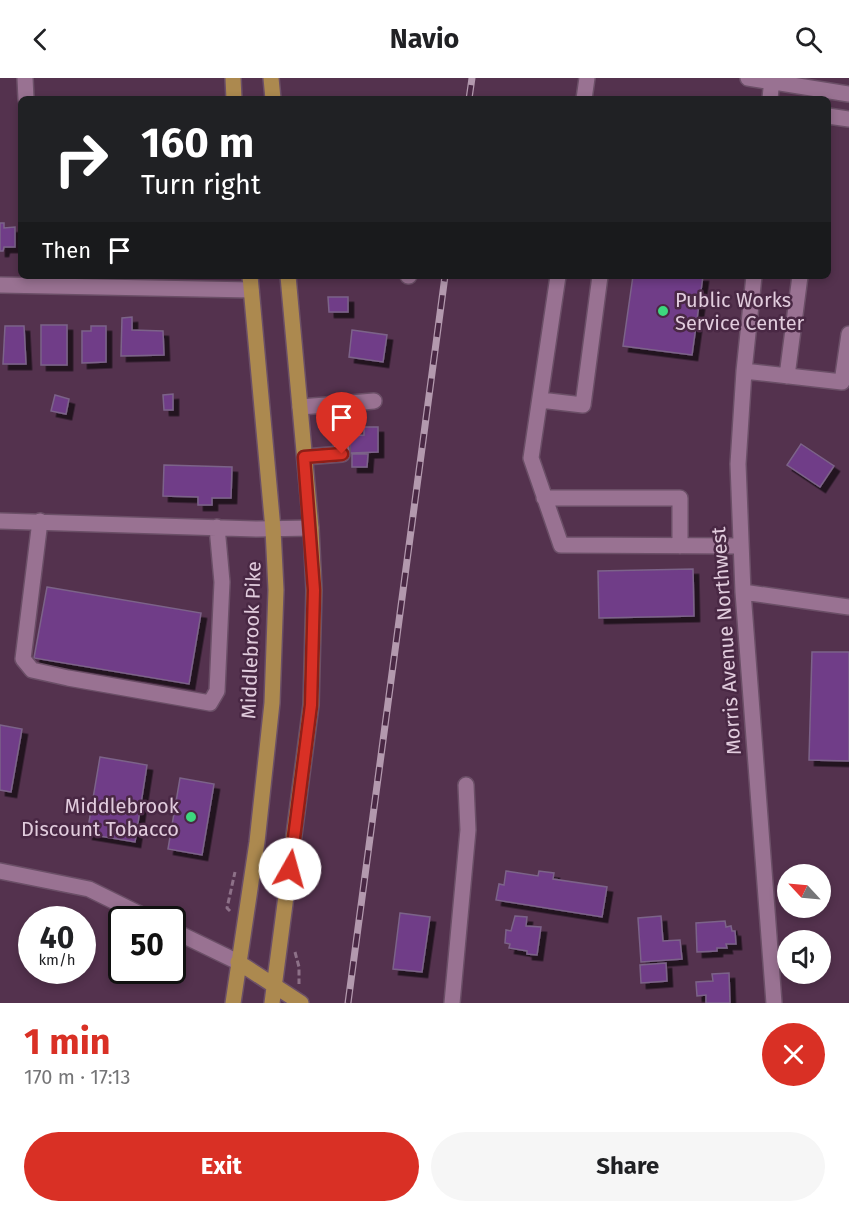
<!DOCTYPE html>
<meta charset="utf-8">
<style>
:root{--surface:#fff;--page:#f6f6f6;--text:#202124;--muted:#757577;--accent:#d93025}
body{margin:0;font-family:"Fira Sans",sans-serif;background:var(--page);color:var(--text);height:100vh;display:flex;flex-direction:column;font-size:22px;white-space:nowrap}
*{box-sizing:border-box;margin:0}
p{font-size:20px;color:var(--muted)}
.icon{flex:none;width:33px;height:33px;fill:none;stroke:currentColor;stroke-width:2;stroke-linecap:round;stroke-linejoin:round}
.map{position:relative;height:925px;overflow:hidden}
.sheet{display:flex;flex-direction:column;background:var(--surface);flex:1}
.sheet>*{flex:none}
.hud{position:absolute;left:18px;top:18px;width:813px;height:183px;border-radius:9px;box-shadow:0 3px 9px #0003;background:#202124;color:#fff;overflow:hidden}
.needle{width:39px;rotate:296deg}
.fabs{position:absolute;left:777px;top:786px;display:grid;gap:12px}
.fabs a{display:grid;place-items:center;width:54px;height:54px;border-radius:50%;background:var(--surface);box-shadow:0 3px 9px #0003;font-size:30px}
.speed{position:absolute;left:18px;top:828px;display:flex;gap:12px;font-size:30px;font-weight:700;text-align:center}
.speed>*{display:grid;place-content:center;width:78px;height:78px;border-radius:50%;background:var(--surface);box-shadow:0 3px 9px #0003;line-height:1}
.speed small{font-size:15px;font-weight:400}
.speed .limit{border:3px solid #111;border-radius:9px;background:#fff;color:#111}
.pin{position:absolute;display:grid;place-items:center;width:51px;height:51px;color:#fff;margin:-62px -26px;border-radius:50% 50% 50% 0;rotate:-45deg;box-shadow:0 0 6px #0007}
.pin .icon{rotate:45deg}
.me{position:absolute;width:66px;margin:-33px;rotate:7deg;stroke-linejoin:round;filter:drop-shadow(0 0 4px #0008)}
.turn{display:flex;align-items:center;gap:21px;height:126px;padding:0 24px;font-size:27px}
.turn .icon{width:78px;height:78px;stroke-width:2.5}
.turn b{display:block;font-size:42px;line-height:51px}
.then{display:flex;align-items:center;height:57px;padding:0 24px;background:#0003;gap:12px;font-size:22px}
.round{display:grid;place-items:center;flex:none;width:63px;height:63px;border-radius:32px;background:var(--page)}
.headline{display:flex;align-items:center;justify-content:space-between;height:102px;padding:0 24px}
h1{font-size:36px;font-weight:700;line-height:45px;color:var(--accent)}
.action{display:flex;gap:12px;margin-top:auto;padding:12px 24px}
.action a{flex:1;height:69px;border-radius:36px;background:var(--accent);color:#fff;font-size:24px;font-weight:700;line-height:69px;text-align:center}
.action a+a{background:var(--page);color:var(--text)}
header{display:flex;justify-content:space-between;align-items:center;height:78px;padding:0 24px;background:var(--surface);font-size:27px;font-weight:700}
.map>svg:first-child{display:block}
</style>
<header><svg class="icon" aria-label="back" viewBox="0 0 24 24"><path d="M15 5l-7 7 7 7"/></svg>Navio<svg class="icon" aria-label="search" viewBox="0 0 24 24"><circle cx="10" cy="10" r="6"/><path d="M15 15l6 6"/></svg></header>
<div class="map">
<svg width="849" height="925" viewBox="0 0 849 925">
<defs>
<filter id="shadow"><feDropShadow dx="5.5" dy="5.5" stdDeviation="0" flood-color="#0009"/></filter>
</defs>
<rect width="100%" height="100%" fill="#54324e"/>
<path fill="#6f3c88" stroke="#7c6389" stroke-width="1.5" filter="url(#shadow)" d="M0,145H4V150L15,149V169H4L3,173H0Z
M633,198H703L692,277L623,268Z
M328,219H348V234H329Z
M132,239V252L163,253L164,277L121,278L122,240Z
M41,247H67V287H41Z
M5,248H24L26,286H3Z
M91,248H106V284L82,285V253H91Z
M352,252L387,257L383,284L349,279Z
M173,316V332H164L163,317Z
M55,317L69,321L66,336L51,333Z
M364,349H378V374L350,375V358L364,357Z
M801,366L834,388L820,409L787,387Z
M352,376H368L367,389H352Z
M164,387L232,389L231,420H212V427H198V419L163,418Z
M693,491L694,538L599,540L598,493Z
M47,509L201,535L189,606L34,580Z
M812,574H849V683L809,682Z
M0,647L22,651L11,714L0,712Z
M100,679L147,687L135,764L87,756Z
M180,700L214,706L202,777L168,771Z
M506,793L538,798L539,793L554,795L553,801L607,809L602,839L496,822L499,806L504,807Z
M400,835L430,839L422,894L393,891Z
M515,838L527,839L526,848L541,849L537,877L527,876V873L509,870L510,866L505,865L506,852L511,853Z
M661,838L663,863L680,862L682,881L641,884L638,840Z
M725,843L726,849L731,848L732,853H735L736,866H726L727,870H717V873L697,874L696,845Z
M666,885L667,903L641,905L640,887Z
M729,895L730,925H706V917L697,918L696,904L713,903L712,896Z"/>
<g fill="none" stroke-linecap="round" stroke-linejoin="round">
<g stroke="#6b4f67" stroke-width="18">
<path id="minor" d="M25,0L26,21
M748,0L849,16
M584,21L587,0
M770,21L772,0
M828,38L849,41
M408,198H409
M558,198L531,380L561,467L740,468
M754,198L744,293L738,386L743,514L774,925
M0,207L251,212
M744,293L842,304L849,256
M787,298L800,198
M540,322L583,327L600,198
M339,326L374,323
M300,329L339,326L342,376L305,379
M544,420H680V468
M0,443L257,451L311,450
M40,443L23,581L32,592L68,600L210,625L217,613L222,504L217,449
M743,514L849,529
M0,793L89,811L152,842
M172,852L238,884
M452,925L468,752L466,707"/>
</g>
<g stroke="#6b4f67" stroke-width="18">
<path id="major" d="M233,0L234,21
M271,0L273,21
M238,884L301,925
M233,925L257,764L272,625L276,512L273,451L250,198
M272,925L311,627L314,512L311,450L288,198"/>
</g>
<path stroke="#8d7188" stroke-width="3" stroke-dasharray="6 3" stroke-linecap="butt" d="M230,833L227,830L235,794
M295,874L299,889V906"/>
<use href="#minor" stroke="#997292" stroke-width="15"/>
<use href="#major" stroke="#ac894f" stroke-width="15"/>
<g stroke="#b399ae" stroke-width="7">
<path id="rail" d="M469,21L472,0
M348,925L445,198"/>
</g>
<use href="#rail" stroke="#492844" stroke-width="4.5" stroke-dasharray="14" stroke-linecap="butt"/>
</g>
<g fill="none" stroke-linecap="round" stroke-linejoin="round">
<g stroke="#8d1f18" stroke-width="15">
<path id="route" d="M290,791L311,627L314,512L304,379L342,376"/>
</g>
<use href="#route" stroke="#d93025" stroke-width="10"/>
</g>
<g fill="#3dd77e" stroke="#492844" stroke-width="2">
<circle cx="663" cy="233" r="6"/>
<circle cx="191" cy="739" r="6"/>
</g>
<g text-anchor="middle" dominant-baseline="central" stroke-width="5" stroke-linejoin="round" paint-order="stroke">
<g font-size="20" fill="#e1ccdd" stroke="#492844" text-anchor="start">
<text x="675" y="222">Public Works<tspan x="675" dy="23">Service Center</tspan></text>
<text x="179" y="728" text-anchor="end">Middlebrook<tspan x="179" dy="23">Discount Tobacco</tspan></text>
</g>
<g font-size="20" fill="#e1ccdd" stroke="#492844">
<text transform="translate(251 562) rotate(-88)">Middlebrook Pike</text>
<text transform="translate(726 563) rotate(-94)">Morris Avenue Northwest</text>
</g>
</g>
</svg>
<div class="fabs">
<a><svg class="needle" viewBox="-14 -14 28 28"><path d="M0-13l5 13h-10z" fill="#e53935"/><path d="M0 13l5-13h-10z" fill="#757577"/></svg></a>
<a><svg class="icon" aria-label="sound" viewBox="0 0 24 24"><path d="M4 9h4l5-4v14l-5-4H4zM17 9q2 3 0 6"/></svg></a>
</div>
<div class="speed"><div>40<small>km/h</small></div><div class="limit">50</div></div>
<div class="pin" style="left:342px;top:376px;background:#d93025"><svg class="icon" aria-label="arrive" viewBox="0 0 24 24"><path d="M6 21V4h12l-3 4 3 4H6"/></svg></div>
<svg class="me" style="left:290px;top:791px" viewBox="-20 -20 40 40"><circle r="19" fill="#fff"/><path d="M0-13L10 11 0 6-10 11z" fill="#d93025"/></svg>
<div class="hud">
<div class="turn"><svg class="icon" aria-label="right" viewBox="0 0 24 24"><path d="M7 20v-9h11M14 6l5 5-5 5"/></svg><div><b>160 m</b>Turn right</div></div>
<div class="then">Then<svg class="icon" aria-label="arrive" viewBox="0 0 24 24"><path d="M6 21V4h12l-3 4 3 4H6"/></svg></div>
</div>
</div>
<section class="sheet">
<div class="headline"><div><h1>1 min</h1><p>170 m · 17:13</p></div><a class="round" style="background:#d93025;color:#fff"><svg class="icon" aria-label="close" viewBox="0 0 24 24"><path d="M6 6l12 12M18 6L6 18"/></svg></a></div>
<div class="action"><a>Exit</a><a>Share</a></div>
</section>
